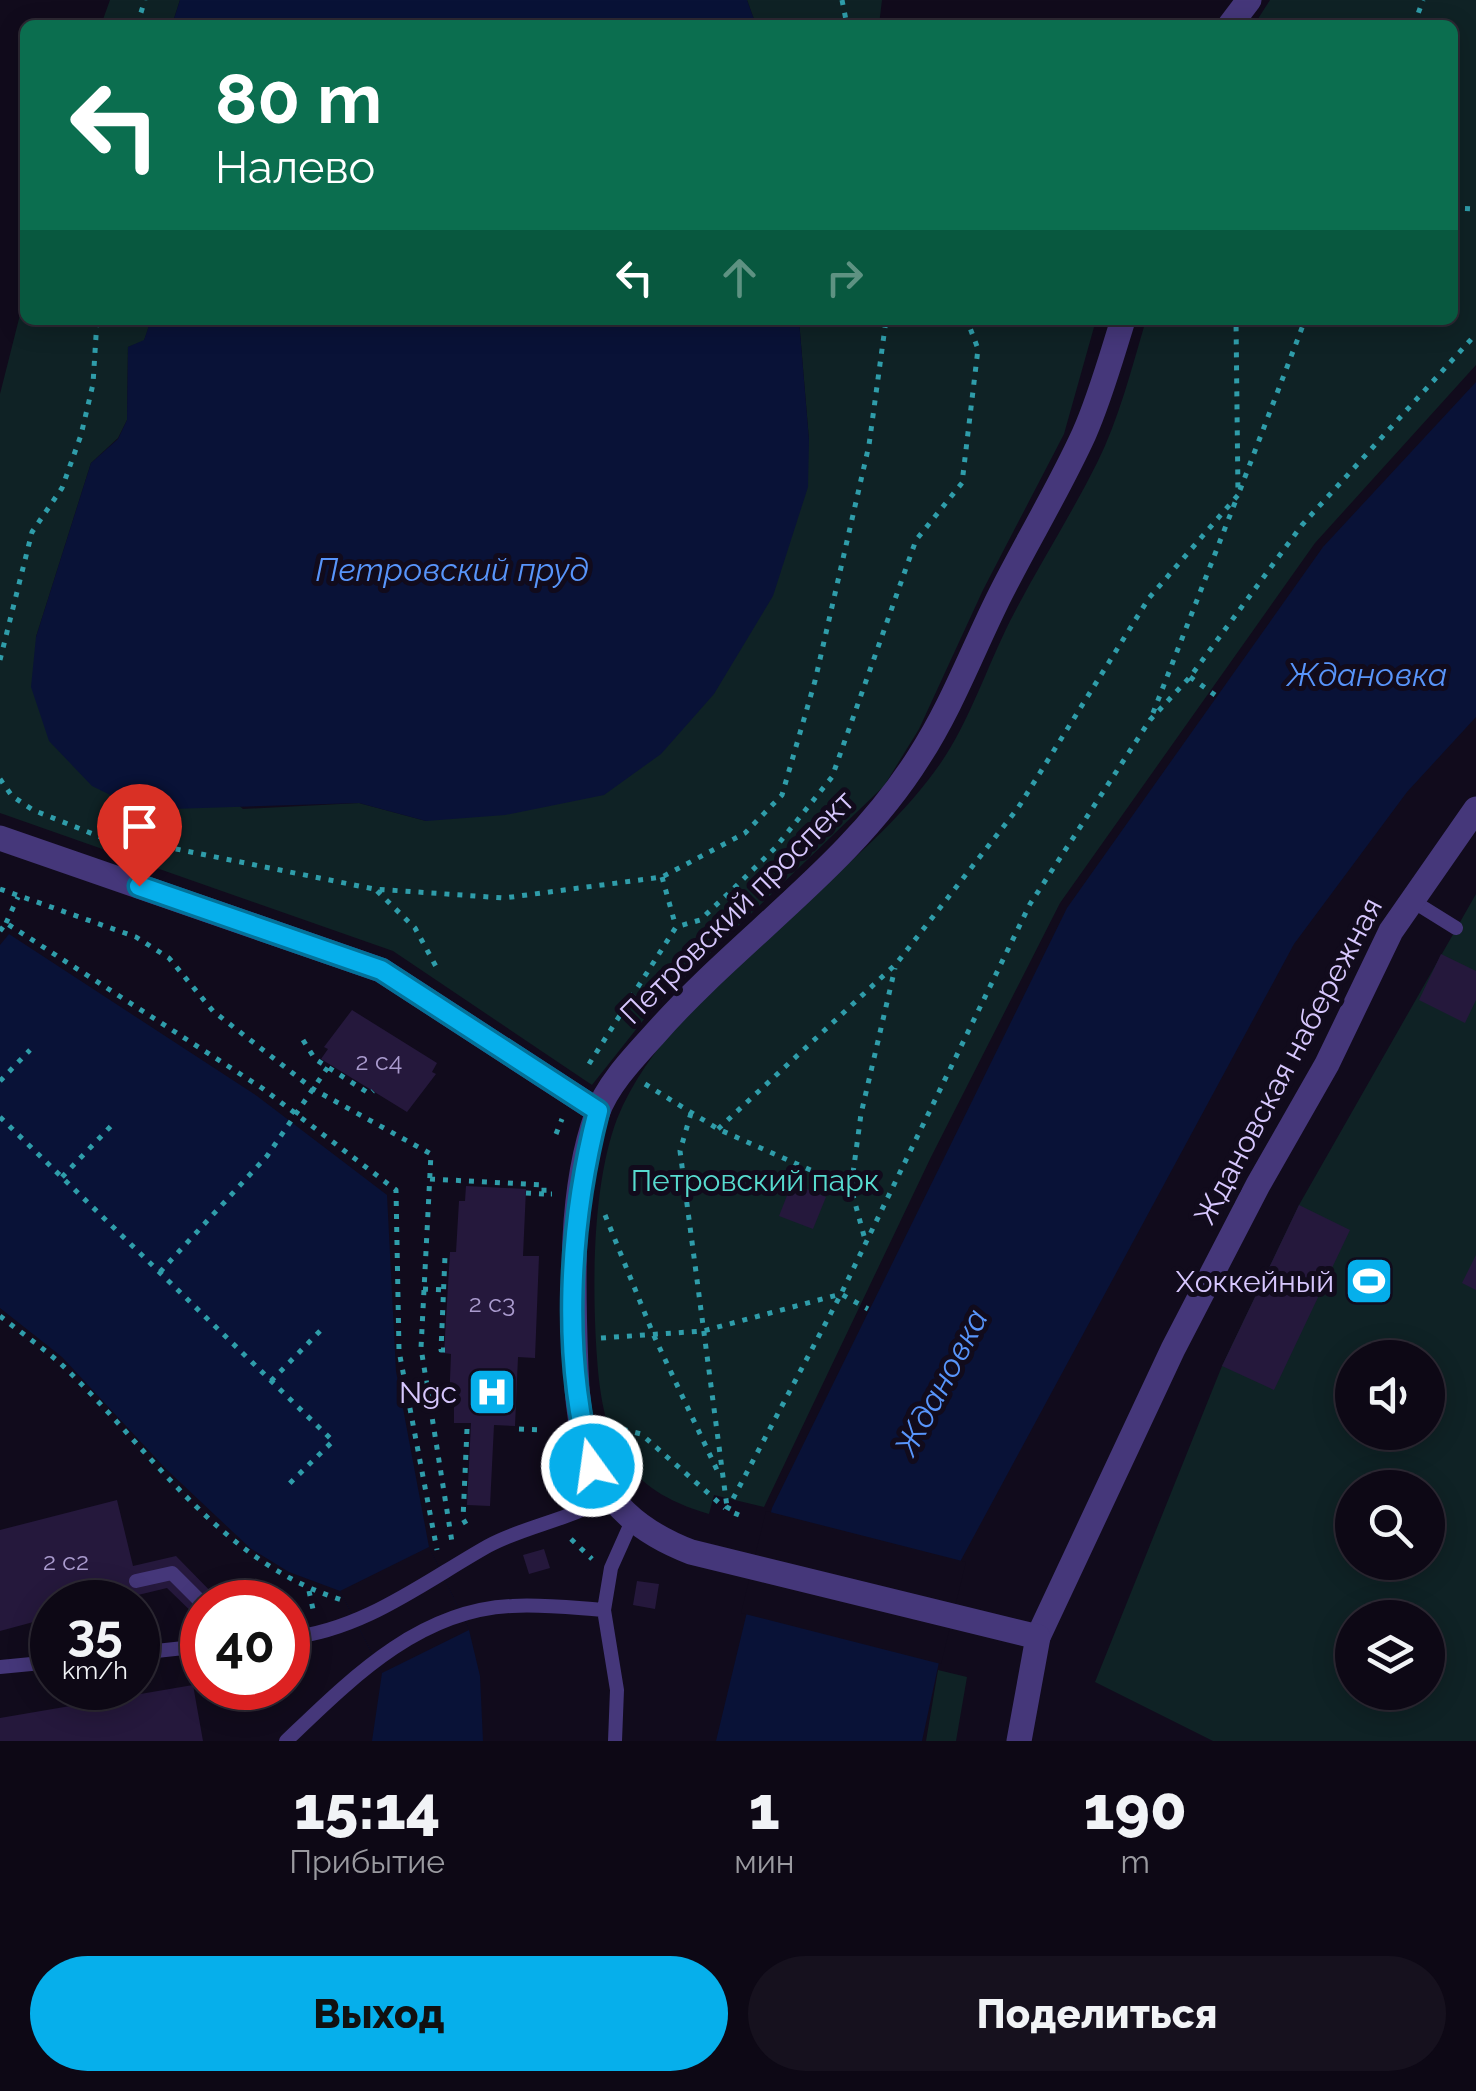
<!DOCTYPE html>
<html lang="ru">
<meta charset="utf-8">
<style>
:root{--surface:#0d0815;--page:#16111e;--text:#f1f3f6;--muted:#9a9aa0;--line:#2d2934;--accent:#06afeb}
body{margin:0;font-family:Raleway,sans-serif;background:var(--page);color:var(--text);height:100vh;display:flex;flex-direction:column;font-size:38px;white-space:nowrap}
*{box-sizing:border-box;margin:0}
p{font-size:32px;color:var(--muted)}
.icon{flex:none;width:55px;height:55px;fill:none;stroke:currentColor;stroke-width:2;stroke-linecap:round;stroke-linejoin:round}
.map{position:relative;height:1741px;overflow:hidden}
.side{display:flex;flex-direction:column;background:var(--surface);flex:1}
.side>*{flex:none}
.guide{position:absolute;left:20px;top:20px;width:1438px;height:305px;border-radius:15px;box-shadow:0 5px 25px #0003,0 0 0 2px var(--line);background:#0b6e4f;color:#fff;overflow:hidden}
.buttons{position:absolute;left:1335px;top:1340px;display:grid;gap:20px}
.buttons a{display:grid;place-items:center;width:110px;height:110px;border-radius:50%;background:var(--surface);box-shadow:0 5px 25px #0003,0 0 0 2px var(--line);font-size:50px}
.speed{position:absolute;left:30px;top:1580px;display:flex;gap:20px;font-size:50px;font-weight:700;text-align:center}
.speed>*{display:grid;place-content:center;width:130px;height:130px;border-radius:50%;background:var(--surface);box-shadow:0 5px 25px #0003,0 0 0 2px var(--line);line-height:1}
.speed small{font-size:25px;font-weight:400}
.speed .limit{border:15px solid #d22;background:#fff;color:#111}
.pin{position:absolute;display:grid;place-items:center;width:85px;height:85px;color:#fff;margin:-102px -42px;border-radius:50% 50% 50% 0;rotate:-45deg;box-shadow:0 0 10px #0007}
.pin .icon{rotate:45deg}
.me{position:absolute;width:110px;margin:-55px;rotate:346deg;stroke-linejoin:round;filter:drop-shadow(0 0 8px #0008)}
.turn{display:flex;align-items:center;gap:35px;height:210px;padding:0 30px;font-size:45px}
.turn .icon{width:130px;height:130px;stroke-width:2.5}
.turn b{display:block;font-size:70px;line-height:85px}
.lanes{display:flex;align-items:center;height:95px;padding:0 30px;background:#0003;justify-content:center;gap:50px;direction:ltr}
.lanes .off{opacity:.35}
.eta{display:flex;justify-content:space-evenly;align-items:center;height:170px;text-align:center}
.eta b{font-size:60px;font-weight:800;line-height:70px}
.action{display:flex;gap:20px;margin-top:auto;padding:20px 30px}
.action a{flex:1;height:115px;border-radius:60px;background:var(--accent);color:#111;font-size:40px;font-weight:800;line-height:115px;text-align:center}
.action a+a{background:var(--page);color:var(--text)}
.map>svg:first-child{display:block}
</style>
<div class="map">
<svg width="1476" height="1741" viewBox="0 0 1476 1741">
<rect width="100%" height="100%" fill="#110b1c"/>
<path fill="#0f2225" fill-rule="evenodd" d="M110,0H180L172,25H101Z
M747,0H882L879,25H756Z
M1270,0H1476V365L1315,543L1060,903L931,1157L764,1507L714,1495L709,1514C624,1489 603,1443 597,1358C592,1288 592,1185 617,1119C652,1031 746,957 815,894C860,853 905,814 940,764C969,722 987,667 1010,621C1037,568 1070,517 1097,463C1119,419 1132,367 1146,320H1452V25H1254Z
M25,295V320H151L144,341L128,347L127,420L118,438L91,463L36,637L243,809L359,803L426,821L809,440L799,320H1096L1064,434L983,590L919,729L884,786L653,1008L592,1085L393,951L0,813V394Z
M1476,894V1741H1213L1095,1682L1222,1366L1299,1205ZM1352,1358H1428V1432H1352ZM1352,1488H1428V1562H1352ZM1352,1618H1428V1692H1352Z
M938,1670L967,1677L956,1741H926Z"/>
<path fill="#091237" d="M180,0H747L756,25H172Z
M151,320H799L809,440L808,487L773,596L714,694L661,754L604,795L505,815L426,821L359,803L141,810L92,786L49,741L31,687L36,637L91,463L118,439L127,420L128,347L144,340Z
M1476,382V717L1407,792L1294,944L961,1560L922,1741H716L772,1508L1067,908L1323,547Z
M9,934L257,1096L387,1195L396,1371L429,1547L469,1630L480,1676L483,1741H372L382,1673L340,1591L289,1572L250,1548L165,1468L62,1357L0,1308V945Z"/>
<path fill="#110b1c" d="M766,1511L966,1562L941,1664L741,1613Z
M429,1547L469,1630L382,1673L340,1591Z"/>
<path fill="#25183c" d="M1441,954L1476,971V1000L1465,1023L1419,1000Z
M352,1010L437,1063L432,1072L436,1074L407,1112L321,1059L328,1049L324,1047Z
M792,1183L826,1197L813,1229L779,1216Z
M466,1186L526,1189L523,1256H539L535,1358L518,1357L515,1426L494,1425L490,1506L467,1505L471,1423H454V1406L449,1405L451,1354L444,1353L450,1252H456L459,1201H465Z
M1299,1205L1350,1230L1274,1390L1222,1366Z
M1476,1255V1290L1462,1283Z
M117,1500L133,1566L176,1556L219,1600L202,1602V1622L167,1588L109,1602H52V1617L0,1631V1530Z
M544,1549L550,1568L529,1574L523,1555Z
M637,1581L659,1584L655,1609L633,1605Z
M193,1685L203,1741H0V1718Z"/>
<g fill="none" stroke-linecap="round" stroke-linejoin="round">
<path stroke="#2f9daa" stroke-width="5" stroke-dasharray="5 8" stroke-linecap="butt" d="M842,0L847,25
M137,25L145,0
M1414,25L1423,0
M1452,208L1476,209
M1240,490L1305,320
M0,660L32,532L62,488L81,435L93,384L97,320
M1190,677L1215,695
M1153,713L1236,500
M0,779L12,796L33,810L108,840L176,849L374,889L504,898L662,877L745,833L782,795L815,681L869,445L886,320
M662,877L676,927
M0,889L136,937L169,958L213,1011L313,1089L431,1154L421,1348L452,1542
M377,891L415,928L439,972
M6,923L18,897
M0,931L6,923L262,1088L396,1190L399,1351L437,1550
M303,1040L315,1059L370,1094L373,1091
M589,1064L676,927L700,920L732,890L775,848L832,777L916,540L962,483L978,349L967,320
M0,1081L30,1050
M645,1084L718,1129L851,1188
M691,1113L680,1151L727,1507
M0,1117L333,1441L289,1484
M718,1129L896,964L1018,808L1149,598L1238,495L1236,320
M556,1134L562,1119
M62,1177L111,1126
M430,1179L544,1185V1194H552
M526,1193L544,1194
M605,1215L654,1336L717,1470
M864,1236L851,1188L861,1114L895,968
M160,1272L267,1156L328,1067
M423,1289L444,1290
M0,1316C20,1332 42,1347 61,1364C150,1448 219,1562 342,1600
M601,1338L703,1331L841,1294L868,1309
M445,1350H441L445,1256H449
M271,1381L324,1327
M610,1426L641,1434L725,1508
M467,1429L463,1519L470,1531
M519,1429L545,1430
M739,1515L727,1510L841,1294L1030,904L1150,720L1190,677L1302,525L1476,334
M571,1539L592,1559
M309,1591L314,1614"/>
<path stroke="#45377a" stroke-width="14" d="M1411,900L1456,928
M136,1581L172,1573L202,1603
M288,1638C364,1630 424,1582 488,1546C527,1525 571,1520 608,1496
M138,1653L202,1646
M0,1667L52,1662
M286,1741C350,1680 418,1610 512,1606C542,1604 574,1608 604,1610
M615,1741L617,1690L604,1610L611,1568L632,1521"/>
<path stroke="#45377a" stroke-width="25" d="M0,838L381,970L598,1111
M1038,1637L1173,1349L1258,1185L1327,1064L1391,931L1476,809"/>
<path stroke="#45377a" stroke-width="25" d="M1230,25L1249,0
M1019,1741L1038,1637L691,1552C602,1518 579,1460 576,1369C573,1287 569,1192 597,1114C607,1085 634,1057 654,1035C738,939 851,866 919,757C952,706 973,649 1000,595C1027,541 1059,489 1084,434C1100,398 1111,358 1123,320"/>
</g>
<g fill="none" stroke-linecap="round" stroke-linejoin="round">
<g stroke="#047299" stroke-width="25">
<path id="route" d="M139,886L381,970L598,1111C569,1223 561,1355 592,1466"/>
</g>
<use href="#route" stroke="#06afeb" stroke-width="18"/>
</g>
<defs>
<g id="stadium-square" transform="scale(2.5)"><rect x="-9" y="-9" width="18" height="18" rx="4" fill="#06afeb" stroke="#110b1c"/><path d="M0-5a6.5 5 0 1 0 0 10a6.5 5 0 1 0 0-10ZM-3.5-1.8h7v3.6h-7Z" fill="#fff"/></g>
<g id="hospital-square" transform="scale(2.5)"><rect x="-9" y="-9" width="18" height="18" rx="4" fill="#06afeb" stroke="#110b1c"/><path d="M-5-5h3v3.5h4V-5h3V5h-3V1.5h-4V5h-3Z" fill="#fff"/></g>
</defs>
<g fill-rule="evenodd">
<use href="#stadium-square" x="1369" y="1281"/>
<use href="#hospital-square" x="492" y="1392"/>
</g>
<g text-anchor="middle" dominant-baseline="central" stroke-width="10" stroke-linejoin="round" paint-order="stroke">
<g font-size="25" fill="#aa9bce">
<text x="379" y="1061">2 с4</text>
<text x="492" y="1303">2 с3</text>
<text x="66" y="1561">2 с2</text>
</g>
<g font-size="30" fill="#d7c7fe" stroke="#110b1c">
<text transform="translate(737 907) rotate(-45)">Петровский проспект</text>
<text transform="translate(1288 1061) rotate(-62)">Ждановская набережная</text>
</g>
<g font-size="30" fill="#57dbcf" stroke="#110b1c">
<text x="755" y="1180">Петровский парк</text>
</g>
<g font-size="30" fill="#d7c7fe" stroke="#110b1c" text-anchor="end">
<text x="1334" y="1281">Хоккейный</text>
<text x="457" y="1392">Ngc</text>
</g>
<g font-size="32" font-style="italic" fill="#5895fb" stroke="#110b1c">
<text x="452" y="569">Петровский пруд</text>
<text x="1367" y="674">Ждановка</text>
<text transform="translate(941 1382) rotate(-62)">Ждановка</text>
</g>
</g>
</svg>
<div class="buttons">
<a><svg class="icon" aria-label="sound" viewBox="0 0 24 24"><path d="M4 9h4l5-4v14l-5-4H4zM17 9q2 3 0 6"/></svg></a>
<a><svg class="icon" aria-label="search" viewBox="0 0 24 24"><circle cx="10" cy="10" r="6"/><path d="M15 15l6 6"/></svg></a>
<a><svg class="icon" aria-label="layers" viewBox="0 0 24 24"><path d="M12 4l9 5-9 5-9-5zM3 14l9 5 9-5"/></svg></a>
</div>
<div class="speed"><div>35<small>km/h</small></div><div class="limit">40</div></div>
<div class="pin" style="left:139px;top:886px;background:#d93025"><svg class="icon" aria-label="arrive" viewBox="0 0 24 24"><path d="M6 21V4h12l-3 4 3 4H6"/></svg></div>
<svg class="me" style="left:592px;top:1466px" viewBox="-20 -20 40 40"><circle r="17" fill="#06afeb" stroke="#fff" stroke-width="3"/><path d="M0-11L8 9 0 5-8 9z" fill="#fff"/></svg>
<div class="guide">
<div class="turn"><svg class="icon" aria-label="left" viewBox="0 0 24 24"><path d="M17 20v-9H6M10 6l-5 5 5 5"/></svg><div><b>80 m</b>Налево</div></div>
<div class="lanes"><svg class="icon" aria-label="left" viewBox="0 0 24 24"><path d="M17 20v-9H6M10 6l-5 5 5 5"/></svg><svg class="icon off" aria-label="ahead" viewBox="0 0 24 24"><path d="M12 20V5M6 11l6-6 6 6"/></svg><svg class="icon off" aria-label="right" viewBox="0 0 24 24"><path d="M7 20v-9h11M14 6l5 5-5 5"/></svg></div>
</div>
</div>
<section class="side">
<div class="eta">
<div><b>15:14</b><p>Прибытие</p></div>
<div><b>1</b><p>мин</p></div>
<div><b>190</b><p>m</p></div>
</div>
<div class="action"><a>Выход</a><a>Поделиться</a></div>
</section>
